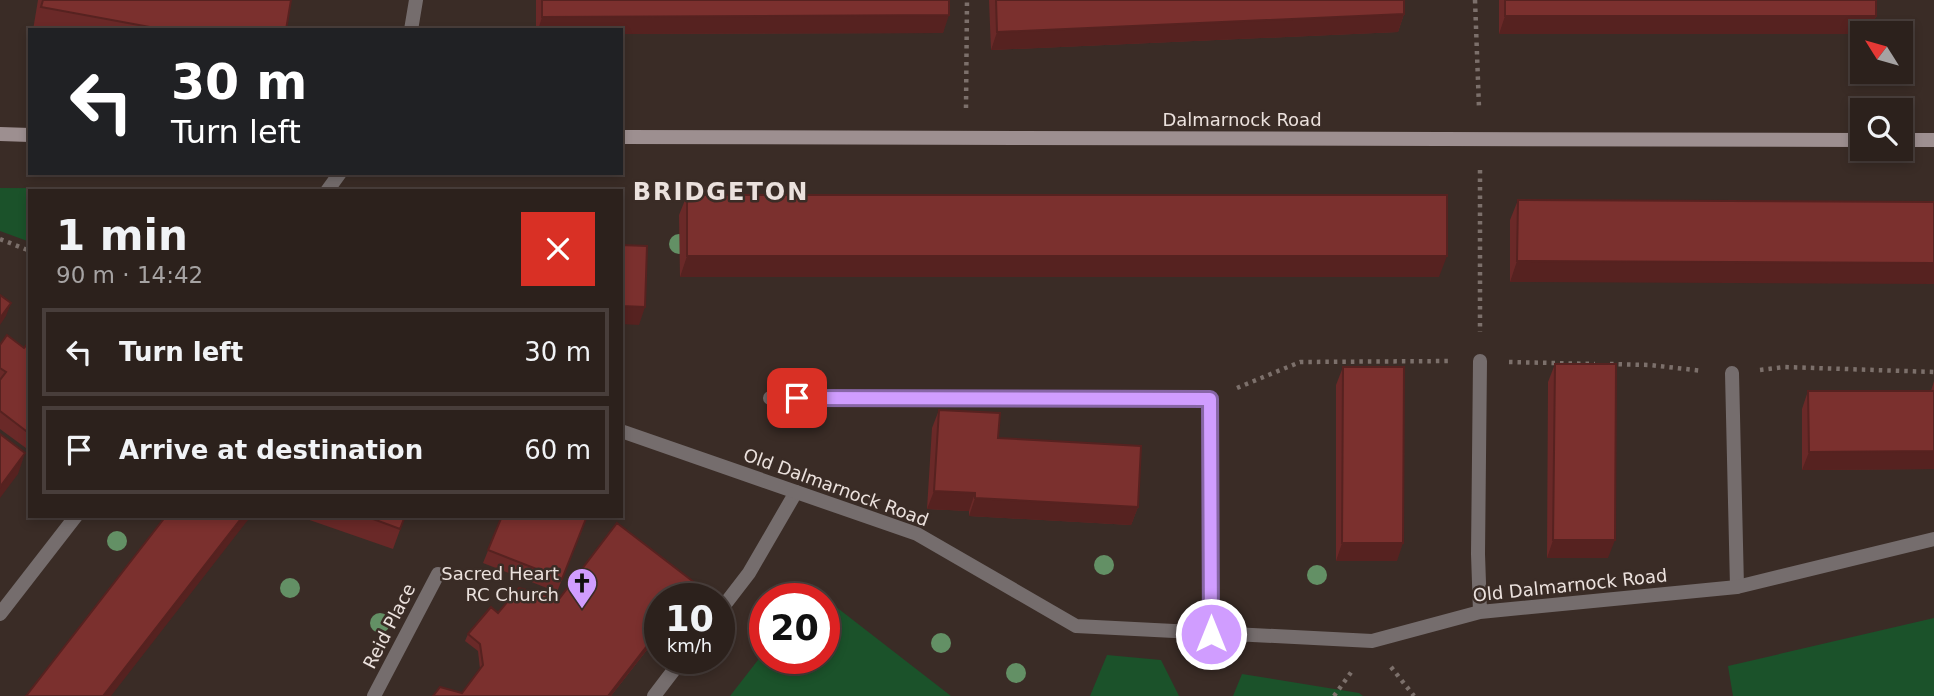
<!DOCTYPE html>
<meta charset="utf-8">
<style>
:root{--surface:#2c211c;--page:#382e29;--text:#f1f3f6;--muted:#a6a3a3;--line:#483e3b}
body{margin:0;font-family:"DejaVu Sans",sans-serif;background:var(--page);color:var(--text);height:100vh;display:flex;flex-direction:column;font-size:26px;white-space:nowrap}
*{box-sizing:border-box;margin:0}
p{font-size:23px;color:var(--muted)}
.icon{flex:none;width:38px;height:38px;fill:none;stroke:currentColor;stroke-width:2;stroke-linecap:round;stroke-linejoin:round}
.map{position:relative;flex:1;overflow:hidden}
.sheet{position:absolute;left:28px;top:189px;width:595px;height:329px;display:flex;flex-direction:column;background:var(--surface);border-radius:0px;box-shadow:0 4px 10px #0003,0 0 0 2px var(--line)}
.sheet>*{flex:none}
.banner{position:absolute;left:28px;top:28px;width:595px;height:147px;border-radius:0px;box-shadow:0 4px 10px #0003,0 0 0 2px var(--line);background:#202124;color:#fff;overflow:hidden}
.needle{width:46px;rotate:307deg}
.fabs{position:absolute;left:1850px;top:21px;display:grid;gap:14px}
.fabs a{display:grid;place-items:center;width:63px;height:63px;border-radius:0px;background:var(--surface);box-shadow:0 4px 10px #0003,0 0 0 2px var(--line);font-size:35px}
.speed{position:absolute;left:644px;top:583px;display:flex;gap:14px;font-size:35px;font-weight:700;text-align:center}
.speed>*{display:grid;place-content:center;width:91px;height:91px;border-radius:50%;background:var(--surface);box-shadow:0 4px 10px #0003,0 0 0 2px var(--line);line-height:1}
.speed small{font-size:18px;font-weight:400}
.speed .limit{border:10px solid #d22;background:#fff;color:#111}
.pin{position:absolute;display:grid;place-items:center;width:60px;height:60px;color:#fff;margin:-30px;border-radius:14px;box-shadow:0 4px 10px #0006}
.me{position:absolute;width:77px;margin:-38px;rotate:0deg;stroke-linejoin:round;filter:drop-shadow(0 0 5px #0008)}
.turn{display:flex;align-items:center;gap:24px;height:147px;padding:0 28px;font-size:32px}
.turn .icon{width:91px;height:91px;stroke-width:2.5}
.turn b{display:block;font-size:49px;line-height:60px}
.round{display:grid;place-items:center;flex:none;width:74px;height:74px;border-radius:0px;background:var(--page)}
.overview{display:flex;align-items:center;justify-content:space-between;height:119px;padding:0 28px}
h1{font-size:42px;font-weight:700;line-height:52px}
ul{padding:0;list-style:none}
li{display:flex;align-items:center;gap:21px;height:88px;margin:0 14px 10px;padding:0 14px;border:4px solid var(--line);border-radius:0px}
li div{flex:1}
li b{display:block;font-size:26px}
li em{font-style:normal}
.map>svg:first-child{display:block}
</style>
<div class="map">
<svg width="1934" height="696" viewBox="0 0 1934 696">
<rect width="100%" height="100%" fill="#3a2c26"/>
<path fill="#1b522a" d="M0,188L251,189L250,191H30V242L0,231Z
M813,589L951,696H730L765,651V658H824V598H805Z
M1934,618V696H1733L1728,666Z
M1107,655L1161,660L1179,696H1090Z
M1242,674L1359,693L1363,696H1233Z"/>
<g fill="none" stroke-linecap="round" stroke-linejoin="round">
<path stroke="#7c706b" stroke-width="4.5" stroke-dasharray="3.5 5" stroke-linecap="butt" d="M1475,0L1479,108
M966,108L967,0
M1480,170V332
M0,239L30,251
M1509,362L1595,364
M1610,364L1650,365L1703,371
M1760,370L1785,367L1934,372
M1237,388L1300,362L1451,361
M1391,667L1414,696
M1334,696L1352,671"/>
<path stroke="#756d6d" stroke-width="14" d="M1732,373L1737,587
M770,398L1211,399V634
M719,612L749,573L796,492
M654,696L683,658"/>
<path stroke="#756d6d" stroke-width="14" d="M411,30L416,0
M327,191L340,173
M621,431L917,534L1076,626L1372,641L1480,612L1737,587L1934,539
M1480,612L1478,554L1480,361
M0,614L76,516
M374,696L438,574"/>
<path stroke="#9d8f90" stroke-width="14" d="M0,134L30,135
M621,137L1862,140
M1900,140H1934"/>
</g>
<g fill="#639065">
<circle cx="679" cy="244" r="10"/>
<circle cx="117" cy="541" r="10"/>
<circle cx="1104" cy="565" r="10"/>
<circle cx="1317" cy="575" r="10"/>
<circle cx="290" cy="588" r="10"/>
<circle cx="380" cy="623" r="10"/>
<circle cx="941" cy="643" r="10"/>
<circle cx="1016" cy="673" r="10"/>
</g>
<path fill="#6a2928" d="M38,0H291L286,30H33Z
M536,0H949L943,33L621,34V30H536Z
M989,0H1404V14L1398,32L991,50Z
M1499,0H1876V16L1870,33L1499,34Z
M687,195L1439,277H680L679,215Z
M1518,200L1934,202L1510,282V220Z
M30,341V451L0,429V345L24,348Z
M1555,364L1608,558H1547L1548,382Z
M1343,367L1397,561H1336V385Z
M1934,381V469L1802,470V409L1808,391H1931Z
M939,410L1138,507L1131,525L969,516V511L927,509L932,428Z
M298,516H405L393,549Z
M502,516H587L557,592L483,563Z
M693,591L611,696H433L462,693L480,669L478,651L465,641L468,634L498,613L559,599Z"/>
<path fill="#562220" d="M1404,14L1398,32L991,50L997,32Z
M949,15L943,33L621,34V30H538L542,17Z
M1505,16H1876L1870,33H1862V34H1499Z
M687,256H1447L1439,277H680Z
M1517,261L1934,263V284L1510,282Z
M11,303L6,316L0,325V318Z
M621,306L645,307L639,325L621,324Z
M1934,451V469L1802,470L1809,452Z
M25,453L18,474L0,498V487Z
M934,491L975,493L969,511L927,509Z
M975,498L1138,507L1131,525L969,516Z
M243,516H251L111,696H103Z
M1553,540H1615L1608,558H1547Z
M1342,543H1403L1397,561H1336Z
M695,583L693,591L686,598H683Z
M660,629V633L611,696H608Z"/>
<path fill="#7b302e" stroke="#562220" stroke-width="2" d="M43,0H291L286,30H166L41,7Z
M542,0H949V15L542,17Z
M996,0H1404V14L997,32Z
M1505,0H1876V16H1505Z
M687,195H1447V256H687Z
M1518,200L1934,202V263L1517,261Z
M621,245L647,246L645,307L621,306Z
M0,295L11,303L0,318Z
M7,335L24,348L30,341V434L0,411V380L6,372L0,368V345Z
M1555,364H1616L1615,540H1553Z
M1343,367H1404L1403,543H1342Z
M1808,391H1934V451L1809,452Z
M939,410L1000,413L998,438L1141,446L1138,507L975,498V493L934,491Z
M0,434L25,453L0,487Z
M166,516H243L103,696H26Z
M365,516H405L400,529Z
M502,516H587L562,579L488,550Z
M617,523L695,583L683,598H660V629L608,696H433L440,687L462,693L483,665L480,644L468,634L491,607L498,613L519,588L559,599Z"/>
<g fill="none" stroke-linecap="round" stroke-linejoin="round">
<g stroke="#8766a6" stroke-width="18">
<path id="route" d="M797,398L1210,399L1211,634"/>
</g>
<use href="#route" stroke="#d09dff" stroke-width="12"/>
</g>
<defs>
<g id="church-pin" transform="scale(1.575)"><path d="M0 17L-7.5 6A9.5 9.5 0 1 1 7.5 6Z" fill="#d09dff" stroke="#3a2c26"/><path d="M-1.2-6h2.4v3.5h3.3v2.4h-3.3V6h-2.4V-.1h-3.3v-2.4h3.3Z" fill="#111"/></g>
</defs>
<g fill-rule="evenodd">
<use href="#church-pin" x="582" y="583"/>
</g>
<g text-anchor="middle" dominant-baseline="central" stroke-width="5" stroke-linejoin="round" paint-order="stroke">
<g font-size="18" fill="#ebe1dd" stroke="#3a2c26">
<text x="1242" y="119">Dalmarnock Road</text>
<text transform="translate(836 487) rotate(20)">Old Dalmarnock Road</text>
<text transform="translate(1570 585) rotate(-6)">Old Dalmarnock Road</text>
<text transform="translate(389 626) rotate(-63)">Reid Place</text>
</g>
<g font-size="18" fill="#ebe1dd" stroke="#3a2c26" text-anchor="end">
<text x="559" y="573">Sacred Heart<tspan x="559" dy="21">RC Church</tspan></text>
</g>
<g font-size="24" font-weight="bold" letter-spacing="2" fill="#ebe1dd" stroke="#3a2c26">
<text x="721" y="192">BRIDGETON</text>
</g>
</g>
</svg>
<div class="fabs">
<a><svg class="needle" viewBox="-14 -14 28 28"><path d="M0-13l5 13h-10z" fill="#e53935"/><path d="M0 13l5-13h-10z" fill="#a6a3a3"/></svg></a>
<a><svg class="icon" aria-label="search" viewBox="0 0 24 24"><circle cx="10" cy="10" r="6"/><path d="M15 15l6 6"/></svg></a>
</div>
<div class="speed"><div>10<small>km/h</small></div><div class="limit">20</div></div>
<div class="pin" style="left:797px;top:398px;background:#d93025"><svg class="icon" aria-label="arrive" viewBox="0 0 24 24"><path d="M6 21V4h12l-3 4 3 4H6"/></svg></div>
<svg class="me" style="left:1211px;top:634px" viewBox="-20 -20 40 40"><circle r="17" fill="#d09dff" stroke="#fff" stroke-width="3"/><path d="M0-11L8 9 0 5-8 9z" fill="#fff"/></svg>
<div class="banner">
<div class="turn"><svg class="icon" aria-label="left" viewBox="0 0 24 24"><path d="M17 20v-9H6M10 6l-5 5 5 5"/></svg><div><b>30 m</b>Turn left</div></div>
</div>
<section class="sheet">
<div class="overview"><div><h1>1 min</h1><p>90 m · 14:42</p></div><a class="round" style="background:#d93025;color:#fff"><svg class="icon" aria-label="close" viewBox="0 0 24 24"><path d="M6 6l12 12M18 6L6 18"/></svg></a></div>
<ul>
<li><svg class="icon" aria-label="left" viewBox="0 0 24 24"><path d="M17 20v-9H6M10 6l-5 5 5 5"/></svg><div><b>Turn left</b></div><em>30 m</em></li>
<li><svg class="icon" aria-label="arrive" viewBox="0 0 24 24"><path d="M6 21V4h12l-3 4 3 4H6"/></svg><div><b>Arrive at destination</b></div><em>60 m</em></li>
</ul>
</section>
</div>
